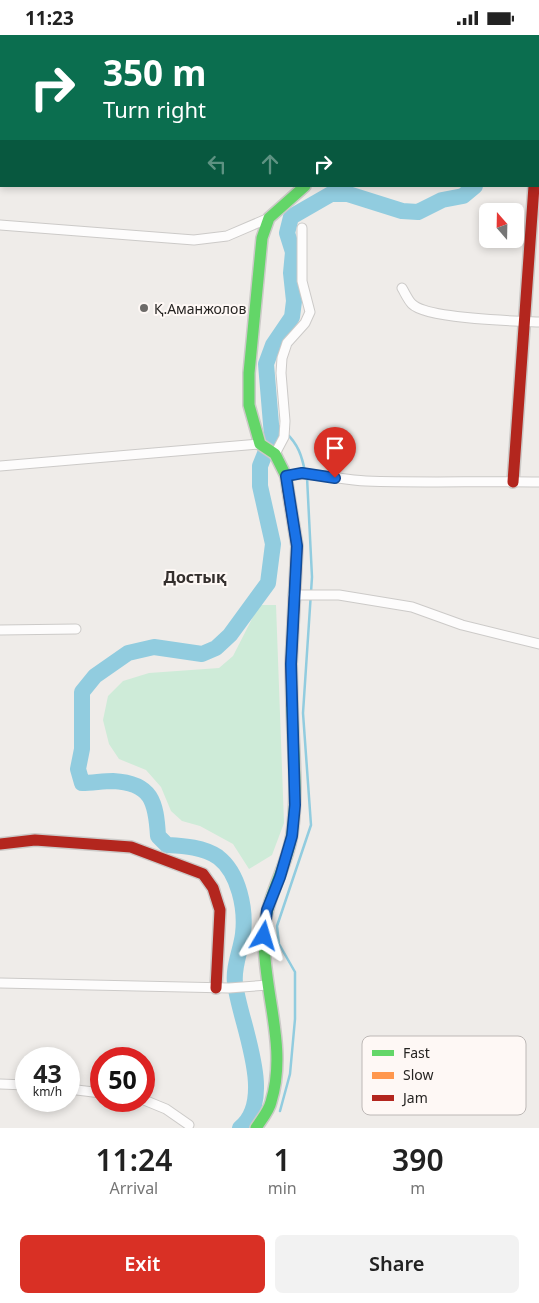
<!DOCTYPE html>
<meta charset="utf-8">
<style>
:root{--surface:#fff;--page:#f2f2f2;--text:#222;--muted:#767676;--accent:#d93025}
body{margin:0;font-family:"Noto Sans",sans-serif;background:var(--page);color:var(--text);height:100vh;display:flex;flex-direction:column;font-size:19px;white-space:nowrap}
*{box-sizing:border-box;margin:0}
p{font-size:16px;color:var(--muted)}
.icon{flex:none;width:28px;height:28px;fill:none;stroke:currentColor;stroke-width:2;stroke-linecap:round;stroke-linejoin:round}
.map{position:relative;height:1093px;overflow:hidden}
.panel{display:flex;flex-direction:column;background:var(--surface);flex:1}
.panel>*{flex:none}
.hud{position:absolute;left:0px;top:0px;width:540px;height:152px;box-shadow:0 2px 8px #0003;background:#0b6e4f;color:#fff;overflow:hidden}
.needle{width:32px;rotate:340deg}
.buttons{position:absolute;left:479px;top:168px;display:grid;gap:10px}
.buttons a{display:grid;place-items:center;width:45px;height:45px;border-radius:8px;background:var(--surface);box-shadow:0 2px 8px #0003;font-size:25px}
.speed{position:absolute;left:15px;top:1012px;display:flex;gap:10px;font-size:25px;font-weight:700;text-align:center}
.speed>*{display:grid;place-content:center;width:65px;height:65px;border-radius:50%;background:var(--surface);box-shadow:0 2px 8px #0003;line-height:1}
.speed small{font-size:12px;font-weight:400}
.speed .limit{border:8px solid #d22;background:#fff;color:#111}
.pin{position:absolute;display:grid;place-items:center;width:42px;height:42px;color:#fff;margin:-51px -21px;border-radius:50% 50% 50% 0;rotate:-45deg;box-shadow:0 0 5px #0007}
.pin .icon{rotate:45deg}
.me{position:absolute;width:55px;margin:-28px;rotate:7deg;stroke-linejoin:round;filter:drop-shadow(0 0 4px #0008)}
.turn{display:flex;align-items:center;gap:18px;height:105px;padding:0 20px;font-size:22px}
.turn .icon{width:65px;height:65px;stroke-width:2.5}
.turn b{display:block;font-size:35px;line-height:42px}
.lanes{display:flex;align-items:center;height:48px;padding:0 20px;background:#0003;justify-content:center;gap:25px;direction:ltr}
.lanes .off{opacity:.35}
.eta{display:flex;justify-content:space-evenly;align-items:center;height:85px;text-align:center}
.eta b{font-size:30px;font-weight:600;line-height:35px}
.button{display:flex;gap:10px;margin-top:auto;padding:10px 20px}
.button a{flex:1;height:58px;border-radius:8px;background:var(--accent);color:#fff;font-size:20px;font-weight:600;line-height:58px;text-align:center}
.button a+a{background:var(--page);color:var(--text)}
.status{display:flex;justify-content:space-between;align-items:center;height:35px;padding:0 25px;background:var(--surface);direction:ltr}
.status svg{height:14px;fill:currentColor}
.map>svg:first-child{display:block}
</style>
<div class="status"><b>11:23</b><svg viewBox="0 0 49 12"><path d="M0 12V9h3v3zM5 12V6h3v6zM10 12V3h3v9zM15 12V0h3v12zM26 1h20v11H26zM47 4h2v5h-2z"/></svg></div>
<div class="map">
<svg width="539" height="1093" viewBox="0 0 539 1093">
<rect width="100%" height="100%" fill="#efece9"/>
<path fill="#ceebd8" d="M259,570H276L284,788L272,820L249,834L233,809L200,791L182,786L171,776L161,752L146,735L119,724L109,709L103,685L108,661L123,646L149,638L219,633L233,621Z"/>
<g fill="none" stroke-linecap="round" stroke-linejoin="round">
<path stroke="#91ccdf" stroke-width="2.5" d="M270,384L282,394
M286,398C298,409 302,421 305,437
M280,1076L290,1039L295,984V937L279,909L277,891L311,790L303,678L312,542L307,442"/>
<path stroke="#91ccdf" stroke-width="16" d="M539,20V19
M240,1093C277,1064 239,986 235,948C233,932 241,915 243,899C246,874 239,838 218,822C203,812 184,811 167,810L158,801C156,767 152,748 113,746C103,746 92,748 82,748L78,734L82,714V657L95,641L128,618L154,612L202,619L216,613L230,600L268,548L273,509L260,451V431L272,401L266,329L273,310L292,282L294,266L291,238L293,217L287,198L291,182L331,159H348L402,176L418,177L442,165L463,161L475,151"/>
<g stroke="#cccac8" stroke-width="11">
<path id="street" d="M182,0V1
M399,0L401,1
M0,21H1
M539,91V88
M0,190L194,205L227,201L269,183
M402,253C405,258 408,265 412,269C427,284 516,286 539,287
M275,419L284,402L285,386L281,338L282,323L287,308L305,288L310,277L302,246V193
M0,431L260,409
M286,441C313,436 339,445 366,446C424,448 481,446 539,447
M293,560H339L412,572L462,590L539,609
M0,595L76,594
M0,948L229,953L268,950
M0,1049L26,1050
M69,1054L101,1058
M144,1065L166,1074L189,1090"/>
</g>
<g stroke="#cccac8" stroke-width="14">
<path id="fast" d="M288,455L286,441L275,419L260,409L249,370V338L262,203L269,183L305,151
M256,1093C261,1085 269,1076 271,1067C288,1012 263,957 264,901C264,865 287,834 292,799C298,757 293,713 292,670"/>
</g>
<g stroke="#cccac8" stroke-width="14">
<path id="slow" d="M361,0V1"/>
</g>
<g stroke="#cccac8" stroke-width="14">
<path id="jam" d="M513,447L534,151
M288,455L297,511L291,629L292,670
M0,809L35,805L131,812L203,839L213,853L220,875L216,953"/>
</g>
<use href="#street" stroke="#fdfcfc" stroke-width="9"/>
<use href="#fast" stroke="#63d668" stroke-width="11"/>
<use href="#slow" stroke="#ff974d" stroke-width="11"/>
<use href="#jam" stroke="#b3261e" stroke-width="11"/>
</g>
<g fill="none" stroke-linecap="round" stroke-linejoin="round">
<g stroke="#114b97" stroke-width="12">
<path id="route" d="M264,901L267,875L280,842L292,801L295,770L291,629L297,511L286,441L302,438L335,443"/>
</g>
<use href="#route" stroke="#1a73e8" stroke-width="9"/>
</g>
<circle fill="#6c6a68" stroke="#fef8f5" stroke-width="2" cx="144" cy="273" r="5"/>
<g text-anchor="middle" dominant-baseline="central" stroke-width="4" stroke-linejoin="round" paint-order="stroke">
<g font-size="14" fill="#262422" stroke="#fef8f5" text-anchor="start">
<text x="154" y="273">Қ.Аманжолов</text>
</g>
<g font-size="16" font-weight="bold" fill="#342f2d" stroke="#fef8f5">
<text x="195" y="542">Достық</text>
</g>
</g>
<rect x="362" y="1001" width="164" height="79" rx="8" fill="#fef8f5" stroke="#bdb8b6" stroke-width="1"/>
<rect x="372" y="1015" width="22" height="6" fill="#63d668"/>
<rect x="372" y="1037" width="22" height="7" fill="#ff974d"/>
<rect x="372" y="1060" width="22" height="6" fill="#b3261e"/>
<g font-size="14" fill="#262422">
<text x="403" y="1023">Fast</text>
<text x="403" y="1045">Slow</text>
<text x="403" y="1068">Jam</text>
</g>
</svg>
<div class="buttons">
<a><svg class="needle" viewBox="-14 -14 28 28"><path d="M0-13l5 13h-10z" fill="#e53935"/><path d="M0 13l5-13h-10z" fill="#767676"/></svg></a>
</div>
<div class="speed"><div>43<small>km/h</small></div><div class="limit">50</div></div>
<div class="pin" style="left:335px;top:443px;background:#d93025"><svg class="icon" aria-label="arrive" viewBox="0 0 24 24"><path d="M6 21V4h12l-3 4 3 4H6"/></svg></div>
<svg class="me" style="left:264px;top:901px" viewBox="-20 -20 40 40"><path d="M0-17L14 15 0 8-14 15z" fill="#1a73e8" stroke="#fff" stroke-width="4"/></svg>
<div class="hud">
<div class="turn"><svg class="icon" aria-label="right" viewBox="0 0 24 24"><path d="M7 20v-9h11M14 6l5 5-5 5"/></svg><div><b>350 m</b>Turn right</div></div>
<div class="lanes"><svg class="icon off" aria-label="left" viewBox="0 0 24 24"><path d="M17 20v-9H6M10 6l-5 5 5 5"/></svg><svg class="icon off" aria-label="ahead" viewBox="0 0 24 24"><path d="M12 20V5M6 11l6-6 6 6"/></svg><svg class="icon" aria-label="right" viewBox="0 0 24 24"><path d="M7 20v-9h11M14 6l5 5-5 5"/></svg></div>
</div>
</div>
<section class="panel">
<div class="eta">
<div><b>11:24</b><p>Arrival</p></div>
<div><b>1</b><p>min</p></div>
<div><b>390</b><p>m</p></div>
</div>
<div class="button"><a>Exit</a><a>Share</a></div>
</section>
